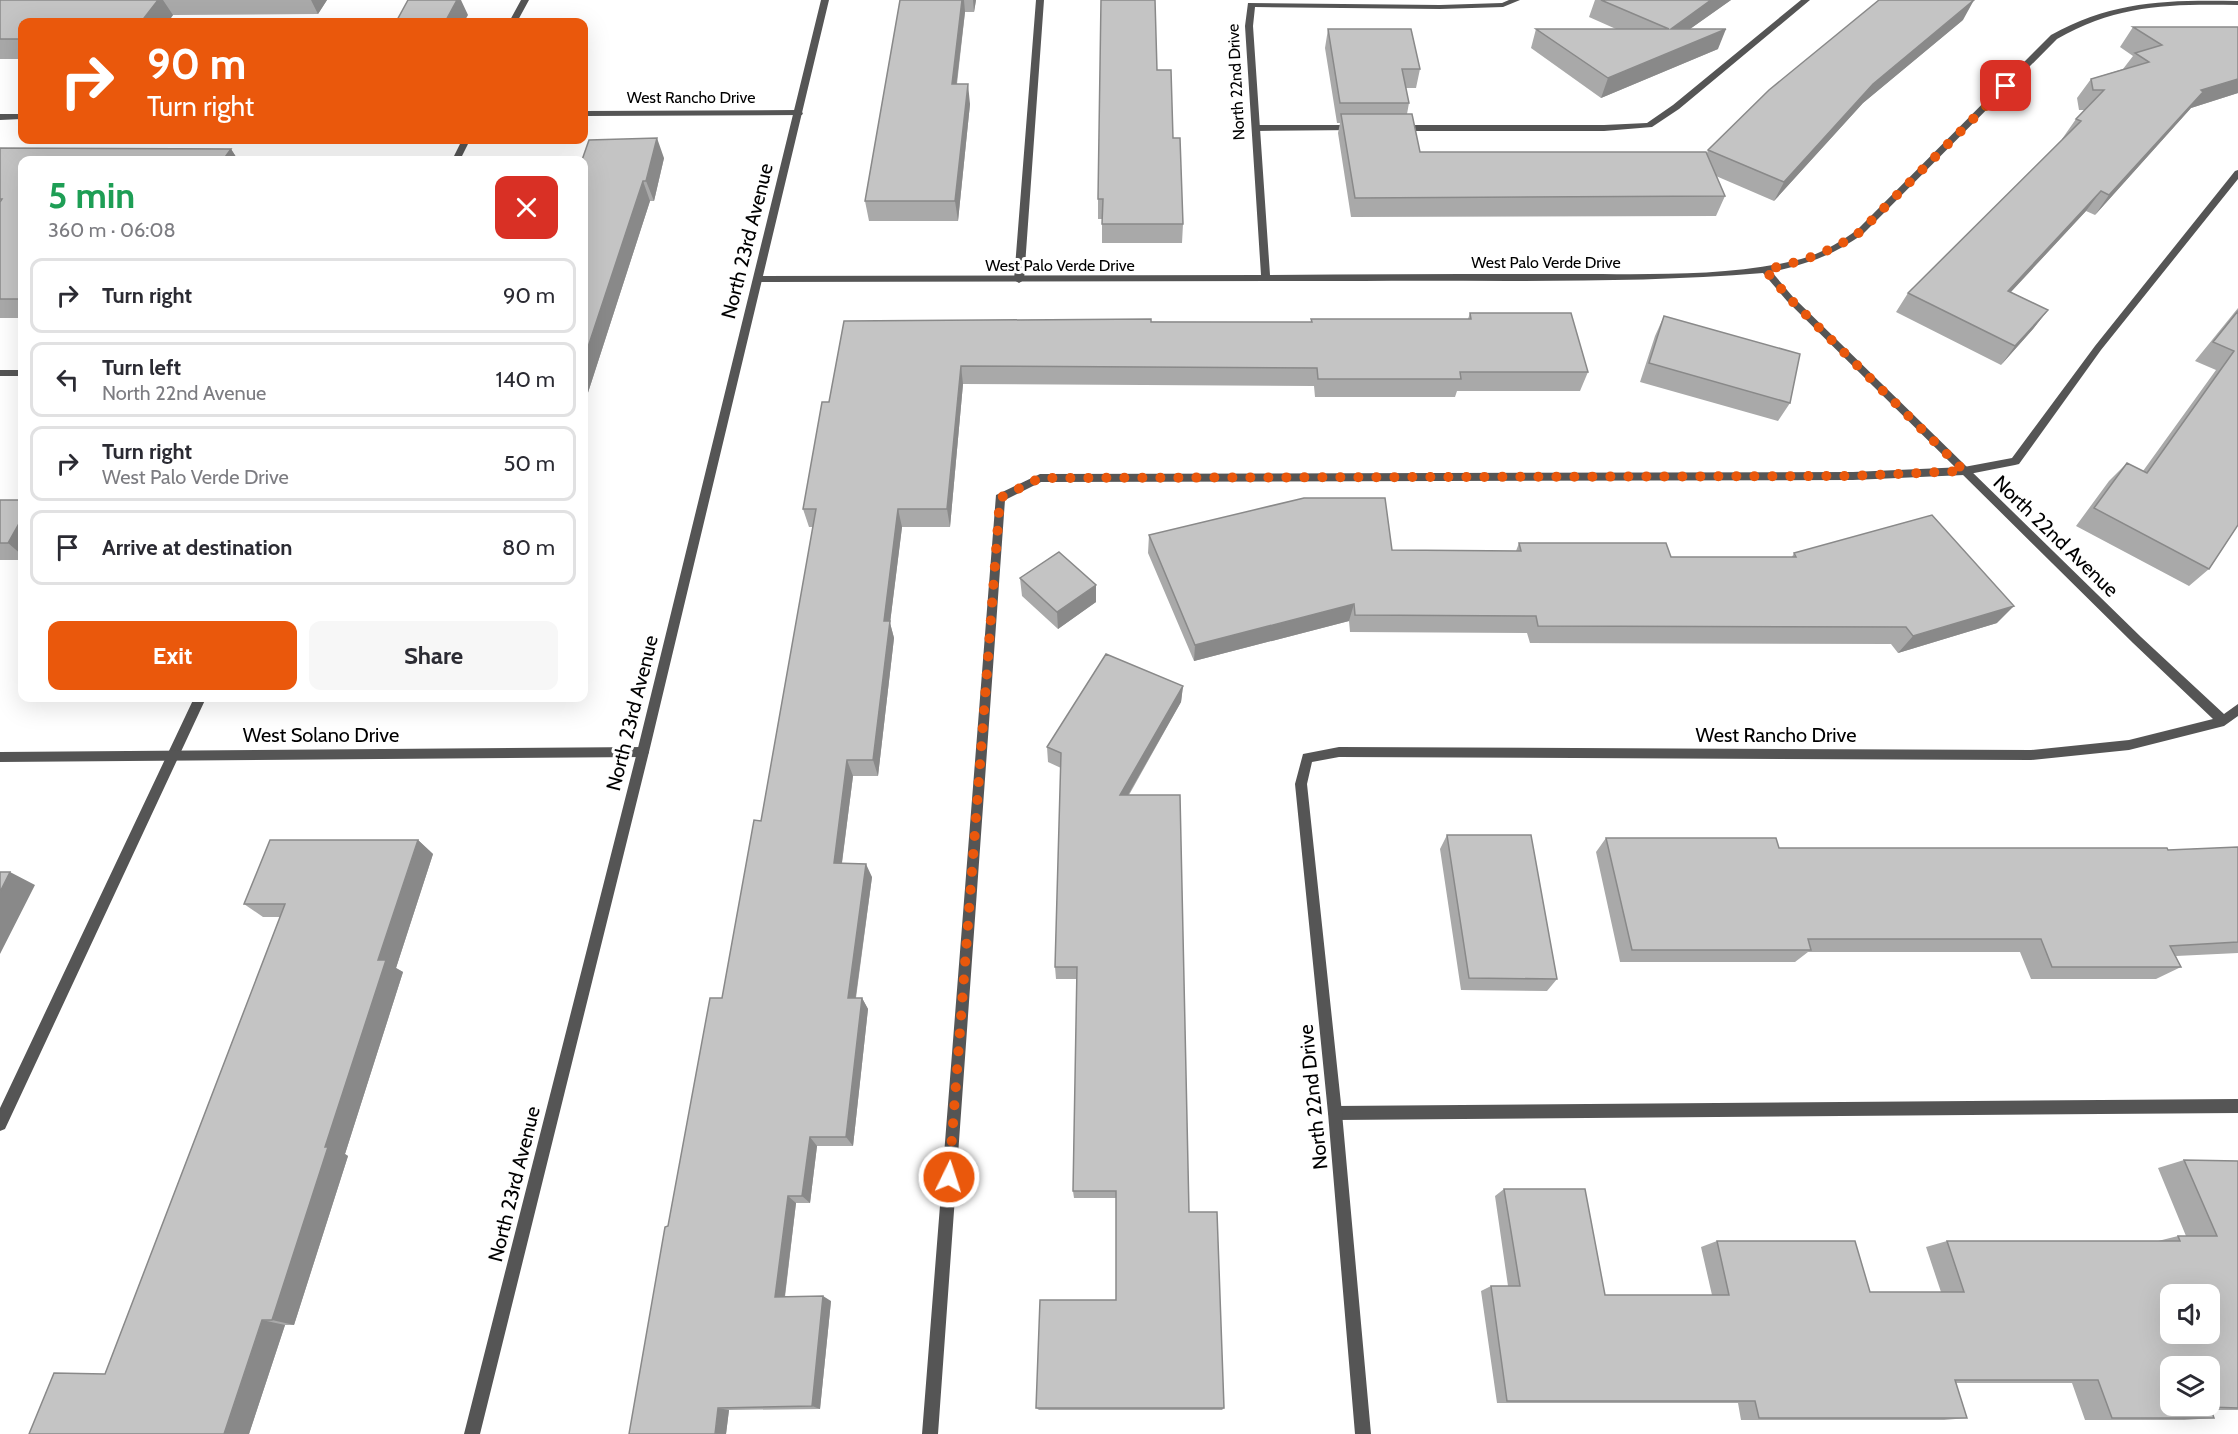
<!DOCTYPE html>
<meta charset="utf-8">
<style>
:root{--surface:#fff;--page:#f7f7f7;--text:#2b2b33;--muted:#7c7c81;--line:#e1e1e2;--accent:#ea580c}
body{margin:0;font-family:Cabin,sans-serif;background:var(--page);color:var(--text);height:100vh;display:flex;flex-direction:column;font-size:22px;white-space:nowrap}
*{box-sizing:border-box;margin:0}
p{font-size:20px;color:var(--muted)}
.icon{flex:none;width:33px;height:33px;fill:none;stroke:currentColor;stroke-width:2;stroke-linecap:round;stroke-linejoin:round}
.map{position:relative;flex:1;overflow:hidden}
.side{position:absolute;left:18px;top:156px;width:570px;height:546px;display:flex;flex-direction:column;background:var(--surface);border-radius:12px;box-shadow:0 6px 24px #0002}
.side>*{flex:none}
.hud{position:absolute;left:18px;top:18px;width:570px;height:126px;border-radius:12px;box-shadow:0 6px 24px #0002;background:#ea580c;color:#fff;overflow:hidden}
.tools{position:absolute;left:2160px;top:1284px;display:grid;gap:12px}
.tools a{display:grid;place-items:center;width:60px;height:60px;border-radius:12px;background:var(--surface);box-shadow:0 6px 24px #0002;font-size:30px}
.pin{position:absolute;display:grid;place-items:center;width:51px;height:51px;color:#fff;margin:-26px;border-radius:12px;box-shadow:0 3px 9px #0006}
.me{position:absolute;width:66px;margin:-33px;rotate:4deg;stroke-linejoin:round;filter:drop-shadow(0 0 4px #0008)}
.turn{display:flex;align-items:center;gap:21px;height:126px;padding:0 30px;font-size:27px}
.turn .icon{width:78px;height:78px;stroke-width:2.5}
.turn b{display:block;font-size:42px;line-height:51px}
.round{display:grid;place-items:center;flex:none;width:63px;height:63px;border-radius:12px;background:var(--page)}
.head{display:flex;align-items:center;justify-content:space-between;height:102px;padding:0 30px}
h1{font-size:36px;font-weight:800;line-height:45px;color:#1e9e55}
.action{display:flex;gap:12px;margin-top:auto;padding:12px 30px}
.action a{flex:1;height:69px;border-radius:12px;background:var(--accent);color:#fff;font-size:24px;font-weight:800;line-height:69px;text-align:center}
.action a+a{background:var(--page);color:var(--text)}
ul{padding:0;list-style:none}
li{display:flex;align-items:center;gap:18px;height:75px;margin:0 12px 9px;padding:0 18px;border:3px solid var(--line);border-radius:12px}
li div{flex:1}
li b{display:block;font-size:22px}
li em{font-style:normal}
.map>svg:first-child{display:block}
</style>
<div class="map">
<svg width="2238" height="1434" viewBox="0 0 2238 1434">
<rect width="100%" height="100%" fill="#fff"/>
<g fill="none" stroke-linecap="round" stroke-linejoin="round">
<path fill="#555" fill-rule="evenodd" d="M521,0H529L517,22H509Z
M1036,0H1044L1024,280L1019,283L1014,280Z
M1801,0H1810L1679,109L1652,127L1604,131H1399L1395,128L1399,125H1604L1647,123L1673,105Z
M1354,125L1357,126V130L1256,131L1252,128L1256,125Z
M462,140H470L460,160H452Z
M2238,170V179L2101,350L2019,464L2015,465L1964,475L1853,480L1041,482L1005,500L938,1434H922L996,495L1040,474L1853,472L1964,467L2012,458L2095,346L2235,171Z
M0,370H22V376H0Z
M194,698H206L5,1129L0,1131V1108Z
M2238,1099V1113L1335,1120L1330,1118L1328,1113L1330,1108L1335,1106Z"/>
<path fill="#555" fill-rule="evenodd" d="M1509,0H1520L1503,7L1440,9L1255,7L1253,26L1270,275C1372,274 1473,274 1575,274C1646,274 1732,277 1801,259C1821,254 1840,242 1857,230L2051,35C2114,0 2168,0 2238,1V5C2170,4 2118,4 2057,39L1863,234C1832,256 1809,263 1772,272L1793,297L2141,637L2224,714L2238,704V716L2224,726L2129,750L2031,760L1339,757L1312,762L1307,784L1342,1113L1371,1434H1355L1328,1113L1295,784L1303,754L1339,747L2031,750L2129,740L2213,719L2133,643L1787,301L1763,273C1630,284 1497,280 1364,281C1163,281 960,282 758,282L753,279L758,276L1261,275L1245,26L1248,3L1440,5L1502,3Z
M799,110L803,113L802,115L584,116V111Z
M0,114H22V119L0,120Z
M643,747L647,748L649,752L647,756L643,757L0,762V752Z"/>
<path fill="#555" fill-rule="evenodd" d="M821,0H829L649,752L480,1434H464L637,752Z"/>
</g>
<path fill="#a9a9a9" d="M0,0H327L318,14L173,15L168,22H22V59H0Z
M900,0H976L974,12H965L957,84L970,104L958,221H869L865,201Z
M1595,0H1731L1690,29L1718,49L1601,98L1531,48L1536,29H1616L1589,17Z
M1963,20L1863,103L1774,201L1716,176L1725,196L1716,216L1351,217L1338,133L1340,123H1337L1325,48L1328,29L1420,69L1416,88H1406L1409,103L1407,114L1420,152L1707,153L1708,150Z
M2133,27H2238V93L2191,108L2095,215L2086,211L2011,292L2048,310L2033,329L2001,365L1896,312L1908,293L2063,139H2062L2076,119L2085,110H2079L2077,98L2091,79L2123,69L2133,56L2120,47Z
M1157,70L1173,138L1183,224L1182,243H1102V219H1098V199Z
M0,148L231,149L238,160H22V318H0Z
M664,158L654,201H650L584,405V160Z
M2238,308V525L2209,569L2189,586L2076,526L2109,481L2127,463L2143,471L2216,370L2195,361Z
M1470,313L1588,372L1580,391H1457L1455,397H1315L1314,386L963,384L950,527H902L890,623L894,638L878,776H853L842,863L872,877L856,998H862L868,1009L853,1146H817L810,1203H796L785,1297L831,1301L820,1409L729,1410L726,1434L668,1226L722,998L761,821L813,527H809L803,509L829,402L844,321L1311,322V319H1468Z
M1664,316L1790,403L1778,421L1640,382L1655,336Z
M0,500H22V560H0Z
M1149,535L1392,550L1516,551L1519,543L1671,557H1792L1794,553L1997,623L1898,653L1891,644L1530,643L1527,633L1350,632L1349,621L1194,661L1148,553Z
M1020,578L1096,602L1058,629L1022,596Z
M1183,686L1181,702L1129,795L1189,1212L1224,1408L1222,1410H1039L1036,1408L1116,1300V1198H1074L1073,1191L1077,979H1056L1055,967L1061,768L1048,762L1047,747Z
M1447,835L1557,979L1547,991L1461,990L1440,849Z
M1606,838L1779,848L2168,850L2238,847V953L2176,956L2181,967L2156,979H2031L2020,952H1808L1795,962H1620L1596,852Z
M418,840L433,854L396,968L403,972L345,1154L348,1156L294,1325H285L249,1434H29L105,1374L280,917H263L244,904Z
M2184,1160L2238,1161V1410H2211L2214,1418L2184,1420H2085L2072,1383H1956L1967,1418L1944,1420H1741L1738,1403H1497L1481,1291L1491,1286H1508L1495,1196L1504,1189L1605,1295H1712L1701,1247L1717,1241L1870,1292H1941L1926,1247L1947,1241H2158L2178,1236H2186L2158,1168Z"/>
<path fill="#898989" d="M158,0H163L173,15L168,22H141Z
M311,0H327L318,14Z
M457,0H461L468,15L464,22H445Z
M962,0H964L965,12L954,104L952,84Z
M973,0H976L974,12Z
M1711,0H1731L1663,48L1671,29Z
M1974,0L1963,20L1863,103L1774,201L1784,182L1873,84Z
M1726,29L1718,49L1601,98L1608,78Z
M2238,79V93L2191,108L2095,215L2109,195L2201,90Z
M968,84L970,104L958,221L955,201Z
M657,138L664,158L654,201L646,181Z
M231,149L238,160H223Z
M643,181L650,201L584,405V359Z
M2101,191L2086,211L1994,310L2008,291Z
M2048,310L2033,329L2001,365L2015,346Z
M961,366L963,384L950,527L947,509Z
M898,509L902,527L890,623L894,638L878,776L873,760L884,621Z
M22,518V555L8,543Z
M1096,585V602L1058,629L1057,612Z
M1354,604L1349,621L1194,661L1195,645Z
M2014,606L1997,623L1898,653L1913,636Z
M1183,686L1181,702L1120,809V795Z
M847,760L853,776L840,877L834,863Z
M418,840L433,854L396,968L403,972L345,1154L348,1156L294,1325L272,1320L325,1147L378,960Z
M866,864L872,877L854,1009L848,998Z
M10,872L35,885L0,954V892Z
M862,998L868,1009L853,1146L846,1137Z
M810,1137L817,1146L810,1203L802,1196Z
M788,1196L796,1203L784,1302L775,1297Z
M823,1296L831,1301L820,1409L812,1406Z
M262,1320L285,1325L249,1434H224Z
M718,1408L729,1410L726,1434H715Z"/>
<path fill="#c4c4c4" stroke="#898989" stroke-width="1.5" fill-rule="evenodd" d="M0,0H158L141,22H22V39H0Z
M408,0H457L445,22H396Z
M900,0H962L952,84H968L955,201H865Z
M1101,0H1155L1157,70H1171L1173,138H1180L1183,224H1102L1103,199H1098Z
M1601,0H1711L1671,29H1726L1608,78L1536,29H1669Z
M1879,0H1974L1873,84L1784,182L1708,150L1769,90Z
M2133,27H2238V79L2201,90L2203,92L2109,195L2101,191L2008,291L2048,310L2015,346L1908,293L2081,121L2076,119L2104,90H2093L2091,79L2149,62L2135,53L2162,45Z
M1328,29H1411L1420,69H1402L1409,103H1340Z
M1341,114H1412L1420,152H1706L1725,196L1355,198Z
M657,138L646,181H643L584,359V160H582L589,140Z
M0,148L231,149L223,160H22V299H0V202L2,199H0Z
M2238,311V525L2209,569L2094,508L2127,463L2147,473L2234,351L2213,342Z
M1470,313H1571L1588,372H1460L1461,379H1318L1317,368L961,366L947,509H898L884,621H890L873,760H847L834,863L866,864L848,998H862L846,1137H810L802,1196H788L775,1297L823,1296L812,1406L718,1408L715,1434H629L665,1227L668,1226L710,998H722L754,820L761,821L816,509H803L822,402H829L844,321L1151,319V322H1312L1311,319H1471Z
M1664,316L1800,354L1790,403L1649,363Z
M1304,498H1385L1392,550L1521,551L1519,543H1666L1671,557H1796L1794,553L1932,515L2014,606L1913,636L1906,627L1538,626L1536,616L1355,615L1354,604L1195,645L1149,535Z
M0,500H22V518L8,543H0Z
M1059,552L1096,585L1057,612L1020,578Z
M1106,654L1183,686L1120,795H1180L1189,1212H1217L1224,1408H1036L1040,1300H1116V1191H1073L1077,967H1055L1061,753L1047,747Z
M1447,835H1531L1557,979L1469,978Z
M1606,838H1776L1779,848H2167L2168,850L2238,847V942L2170,946L2181,967H2052L2041,939H1808L1811,950H1632Z
M270,840H418L378,960H386L325,1147H328L272,1320H262L224,1434H29L54,1373L105,1374L285,904H244Z
M0,872H10L0,892Z
M2184,1160L2238,1161V1408L2210,1407L2214,1418H2112L2098,1380H1955L1967,1418H1759L1755,1401H1507L1491,1286H1520L1504,1189H1585L1605,1295H1729L1717,1241H1855L1870,1292H1964L1947,1241H2180L2178,1236H2217ZM2170,1294H2210V1334H2170ZM2170,1366H2210V1406H2170Z"/>
<g fill="none" stroke-linecap="round" stroke-linejoin="round">
<path stroke="#ea580c" stroke-width="10" stroke-dasharray="0 18" d="M949,1177L1000,498L1040,478L1853,476L1964,471L1790,299L1765,270C1800,262 1830,253 1860,232L2006,86"/>
</g>
<g text-anchor="middle" dominant-baseline="central" stroke-width="6" stroke-linejoin="round" paint-order="stroke">
<g font-size="16" fill="#000" stroke="#fff">
<text transform="translate(1236 82) rotate(-93)">North 22nd Drive</text>
<text x="691" y="97">West Rancho Drive</text>
<text x="1546" y="262">West Palo Verde Drive</text>
<text x="1060" y="265">West Palo Verde Drive</text>
</g>
<g font-size="20" fill="#000" stroke="#fff">
<text transform="translate(747 241) rotate(-76)">North 23rd Avenue</text>
<text transform="translate(2056 536) rotate(44)">North 22nd Avenue</text>
<text transform="translate(632 713) rotate(-76)">North 23rd Avenue</text>
<text x="321" y="735">West Solano Drive</text>
<text x="1776" y="735">West Rancho Drive</text>
<text transform="translate(1313 1097) rotate(-96)">North 22nd Drive</text>
<text transform="translate(514 1184) rotate(-76)">North 23rd Avenue</text>
</g>
</g>
</svg>
<div class="tools">
<a><svg class="icon" aria-label="sound" viewBox="0 0 24 24"><path d="M4 9h4l5-4v14l-5-4H4zM17 9q2 3 0 6"/></svg></a>
<a><svg class="icon" aria-label="layers" viewBox="0 0 24 24"><path d="M12 4l9 5-9 5-9-5zM3 14l9 5 9-5"/></svg></a>
</div>
<div class="pin" style="left:2006px;top:86px;background:#d93025"><svg class="icon" aria-label="arrive" viewBox="0 0 24 24"><path d="M6 21V4h12l-3 4 3 4H6"/></svg></div>
<svg class="me" style="left:949px;top:1177px" viewBox="-20 -20 40 40"><circle r="17" fill="#ea580c" stroke="#fff" stroke-width="3"/><path d="M0-11L8 9 0 5-8 9z" fill="#fff"/></svg>
<div class="hud">
<div class="turn"><svg class="icon" aria-label="right" viewBox="0 0 24 24"><path d="M7 20v-9h11M14 6l5 5-5 5"/></svg><div><b>90 m</b>Turn right</div></div>
</div>
<section class="side">
<div class="head"><div><h1>5 min</h1><p>360 m · 06:08</p></div><a class="round" style="background:#d93025;color:#fff"><svg class="icon" aria-label="close" viewBox="0 0 24 24"><path d="M6 6l12 12M18 6L6 18"/></svg></a></div>
<ul>
<li><svg class="icon" aria-label="right" viewBox="0 0 24 24"><path d="M7 20v-9h11M14 6l5 5-5 5"/></svg><div><b>Turn right</b></div><em>90 m</em></li>
<li><svg class="icon" aria-label="left" viewBox="0 0 24 24"><path d="M17 20v-9H6M10 6l-5 5 5 5"/></svg><div><b>Turn left</b><p>North 22nd Avenue</p></div><em>140 m</em></li>
<li><svg class="icon" aria-label="right" viewBox="0 0 24 24"><path d="M7 20v-9h11M14 6l5 5-5 5"/></svg><div><b>Turn right</b><p>West Palo Verde Drive</p></div><em>50 m</em></li>
<li><svg class="icon" aria-label="arrive" viewBox="0 0 24 24"><path d="M6 21V4h12l-3 4 3 4H6"/></svg><div><b>Arrive at destination</b></div><em>80 m</em></li>
</ul>
<div class="action"><a>Exit</a><a>Share</a></div>
</section>
</div>
